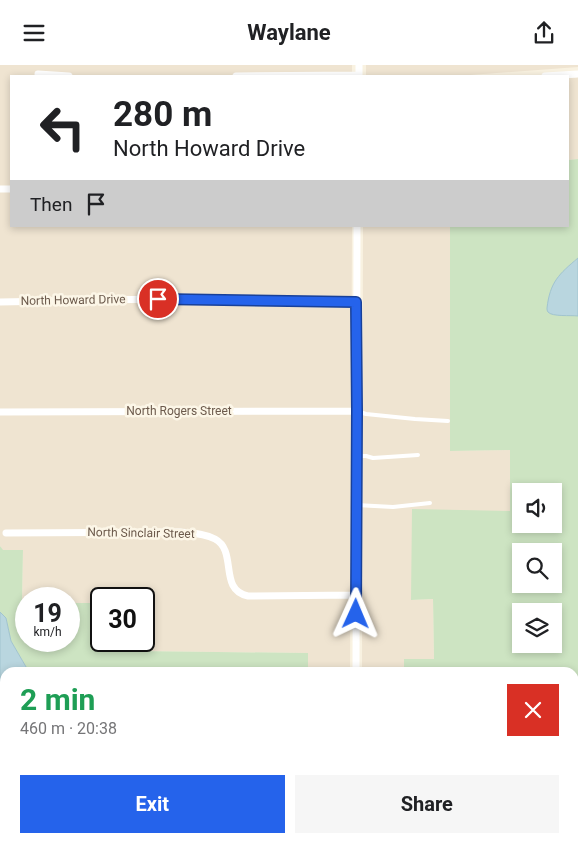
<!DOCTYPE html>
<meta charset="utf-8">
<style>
:root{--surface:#fff;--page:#f6f6f6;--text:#202124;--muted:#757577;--accent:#2563eb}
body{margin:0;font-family:Roboto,sans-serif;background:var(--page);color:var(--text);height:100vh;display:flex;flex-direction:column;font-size:19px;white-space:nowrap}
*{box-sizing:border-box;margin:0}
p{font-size:16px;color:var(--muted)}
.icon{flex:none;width:28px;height:28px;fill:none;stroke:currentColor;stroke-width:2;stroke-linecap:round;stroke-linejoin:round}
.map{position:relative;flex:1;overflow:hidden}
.panel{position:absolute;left:0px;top:602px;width:579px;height:176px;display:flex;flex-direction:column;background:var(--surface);border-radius:15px 15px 0 0;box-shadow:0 2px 8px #0003}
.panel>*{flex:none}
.hud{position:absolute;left:10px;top:10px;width:559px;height:152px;border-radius:0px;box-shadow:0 2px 8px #0003;background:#fff;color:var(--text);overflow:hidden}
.buttons{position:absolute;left:512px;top:418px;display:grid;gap:10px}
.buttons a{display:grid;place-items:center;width:50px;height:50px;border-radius:0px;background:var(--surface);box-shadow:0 2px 8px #0003;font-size:25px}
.speed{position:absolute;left:15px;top:522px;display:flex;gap:10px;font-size:25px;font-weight:700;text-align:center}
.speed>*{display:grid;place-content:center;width:65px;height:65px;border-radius:50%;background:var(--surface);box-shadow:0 2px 8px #0003;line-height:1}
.speed small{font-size:12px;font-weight:400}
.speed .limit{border:2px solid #111;border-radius:8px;background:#fff;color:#111}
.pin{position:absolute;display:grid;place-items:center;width:42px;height:42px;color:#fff;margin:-21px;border:2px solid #fff;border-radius:50%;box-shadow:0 1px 5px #0007}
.me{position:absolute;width:55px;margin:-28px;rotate:1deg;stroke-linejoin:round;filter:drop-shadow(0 0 4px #0008)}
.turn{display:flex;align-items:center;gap:18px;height:105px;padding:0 20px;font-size:22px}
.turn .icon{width:65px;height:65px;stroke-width:2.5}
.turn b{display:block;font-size:35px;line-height:42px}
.then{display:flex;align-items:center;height:48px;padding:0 20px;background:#0003;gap:10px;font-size:19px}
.round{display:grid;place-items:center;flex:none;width:52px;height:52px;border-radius:0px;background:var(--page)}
.headline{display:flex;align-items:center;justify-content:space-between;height:85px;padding:0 20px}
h1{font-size:30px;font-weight:700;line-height:38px;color:#1e9e55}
.primary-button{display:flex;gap:10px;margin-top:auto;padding:10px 20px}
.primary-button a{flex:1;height:58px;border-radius:0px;background:var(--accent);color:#fff;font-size:20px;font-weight:700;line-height:58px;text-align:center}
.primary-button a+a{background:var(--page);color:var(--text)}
header{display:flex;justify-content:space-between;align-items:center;height:65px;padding:0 20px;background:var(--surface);font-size:22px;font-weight:700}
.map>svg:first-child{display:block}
</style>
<header><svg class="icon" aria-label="menu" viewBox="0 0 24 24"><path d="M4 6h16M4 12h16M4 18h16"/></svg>Waylane<svg class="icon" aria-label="share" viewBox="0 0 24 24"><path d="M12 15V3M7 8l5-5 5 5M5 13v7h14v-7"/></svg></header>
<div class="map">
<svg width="578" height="778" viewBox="0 0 578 778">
<rect width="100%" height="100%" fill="#f9f2e1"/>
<path fill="#efe4d1" d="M0,0H352V11H11V161H352L350,607H308V588L137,586V576H144V534H101V538H69V534H26V538H22L23,486L2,485L0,481Z
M366,0H578V2L457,11H366Z
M578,12V94L568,95V13Z
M363,161H450V386L510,385V446L411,535L433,534L434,595L404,594V607H362Z
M574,671H578V778H361V774H574Z
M2,706L5,707V774H348V778H0V756H2Z"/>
<path fill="#cde4c2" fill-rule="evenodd" d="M578,94V671H574V608L404,607V594H434L433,534L411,535L412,444L510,446V385L450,386V161H568V95ZM521,426H554V459H521ZM521,486H554V519H521ZM521,546H554V579H521Z
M0,481L3,485H23L22,538H26V576H69V538H101V576H137L138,586L308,588V607H29L11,576L6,553L0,547Z
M0,667L5,669V707H2V756H0Z"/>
<path fill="#b9d6df" stroke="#a1c4cf" d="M578,193V251C571,250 552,252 548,247C547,246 547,244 547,243C550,217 559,209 578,193Z
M0,547L6,553L11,576L29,607L5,608V669L0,667Z"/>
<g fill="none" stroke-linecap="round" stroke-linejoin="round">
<path stroke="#fff" stroke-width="4" d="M357,346L366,349L415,354L448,356
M357,391H366L373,393L418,390
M356,440L393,442L430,438"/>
<path stroke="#fff" stroke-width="7" d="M38,9L69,11
M236,11L359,10
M359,11V0
M545,11L578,9
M0,124H11
M0,237L157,234L356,237
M0,347L357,346
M6,468L180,467C191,468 204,468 215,474C238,486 218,525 248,531L357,530
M356,608L357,161
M574,720H578
M354,778V774"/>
</g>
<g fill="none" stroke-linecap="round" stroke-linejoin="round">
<g stroke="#184099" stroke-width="12">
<path id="route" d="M158,234L356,237L357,346L356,549"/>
</g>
<use href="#route" stroke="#2563eb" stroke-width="9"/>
</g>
<g text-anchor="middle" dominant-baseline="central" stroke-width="5" stroke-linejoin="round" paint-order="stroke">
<g font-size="12" fill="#6c5a4c" stroke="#fcf6e7">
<text transform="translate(73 235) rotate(-1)">North Howard Drive</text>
<text x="179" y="346">North Rogers Street</text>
<text transform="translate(141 468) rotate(1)">North Sinclair Street</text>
</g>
</g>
</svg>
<div class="buttons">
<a><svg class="icon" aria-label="sound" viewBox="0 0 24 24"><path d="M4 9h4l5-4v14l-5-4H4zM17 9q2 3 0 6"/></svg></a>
<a><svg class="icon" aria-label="search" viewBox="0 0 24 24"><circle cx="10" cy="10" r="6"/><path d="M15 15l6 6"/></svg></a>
<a><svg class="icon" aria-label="layers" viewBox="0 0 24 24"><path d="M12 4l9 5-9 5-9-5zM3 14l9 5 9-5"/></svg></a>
</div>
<div class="speed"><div>19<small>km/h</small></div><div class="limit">30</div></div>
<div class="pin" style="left:158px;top:234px;background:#d93025"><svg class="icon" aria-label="arrive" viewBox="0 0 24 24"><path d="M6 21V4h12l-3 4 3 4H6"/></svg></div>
<svg class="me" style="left:356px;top:549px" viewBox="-20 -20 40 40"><path d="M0-17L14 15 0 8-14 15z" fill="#2563eb" stroke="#fff" stroke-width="4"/></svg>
<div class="hud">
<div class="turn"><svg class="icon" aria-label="left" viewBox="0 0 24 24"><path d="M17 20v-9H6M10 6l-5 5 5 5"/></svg><div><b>280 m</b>North Howard Drive</div></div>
<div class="then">Then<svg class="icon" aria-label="arrive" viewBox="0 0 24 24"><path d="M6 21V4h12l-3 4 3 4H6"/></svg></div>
</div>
<section class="panel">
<div class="headline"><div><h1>2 min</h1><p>460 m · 20:38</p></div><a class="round" style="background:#d93025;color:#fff"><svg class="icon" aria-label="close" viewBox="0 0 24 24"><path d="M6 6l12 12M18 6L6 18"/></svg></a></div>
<div class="primary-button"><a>Exit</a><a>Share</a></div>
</section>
</div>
